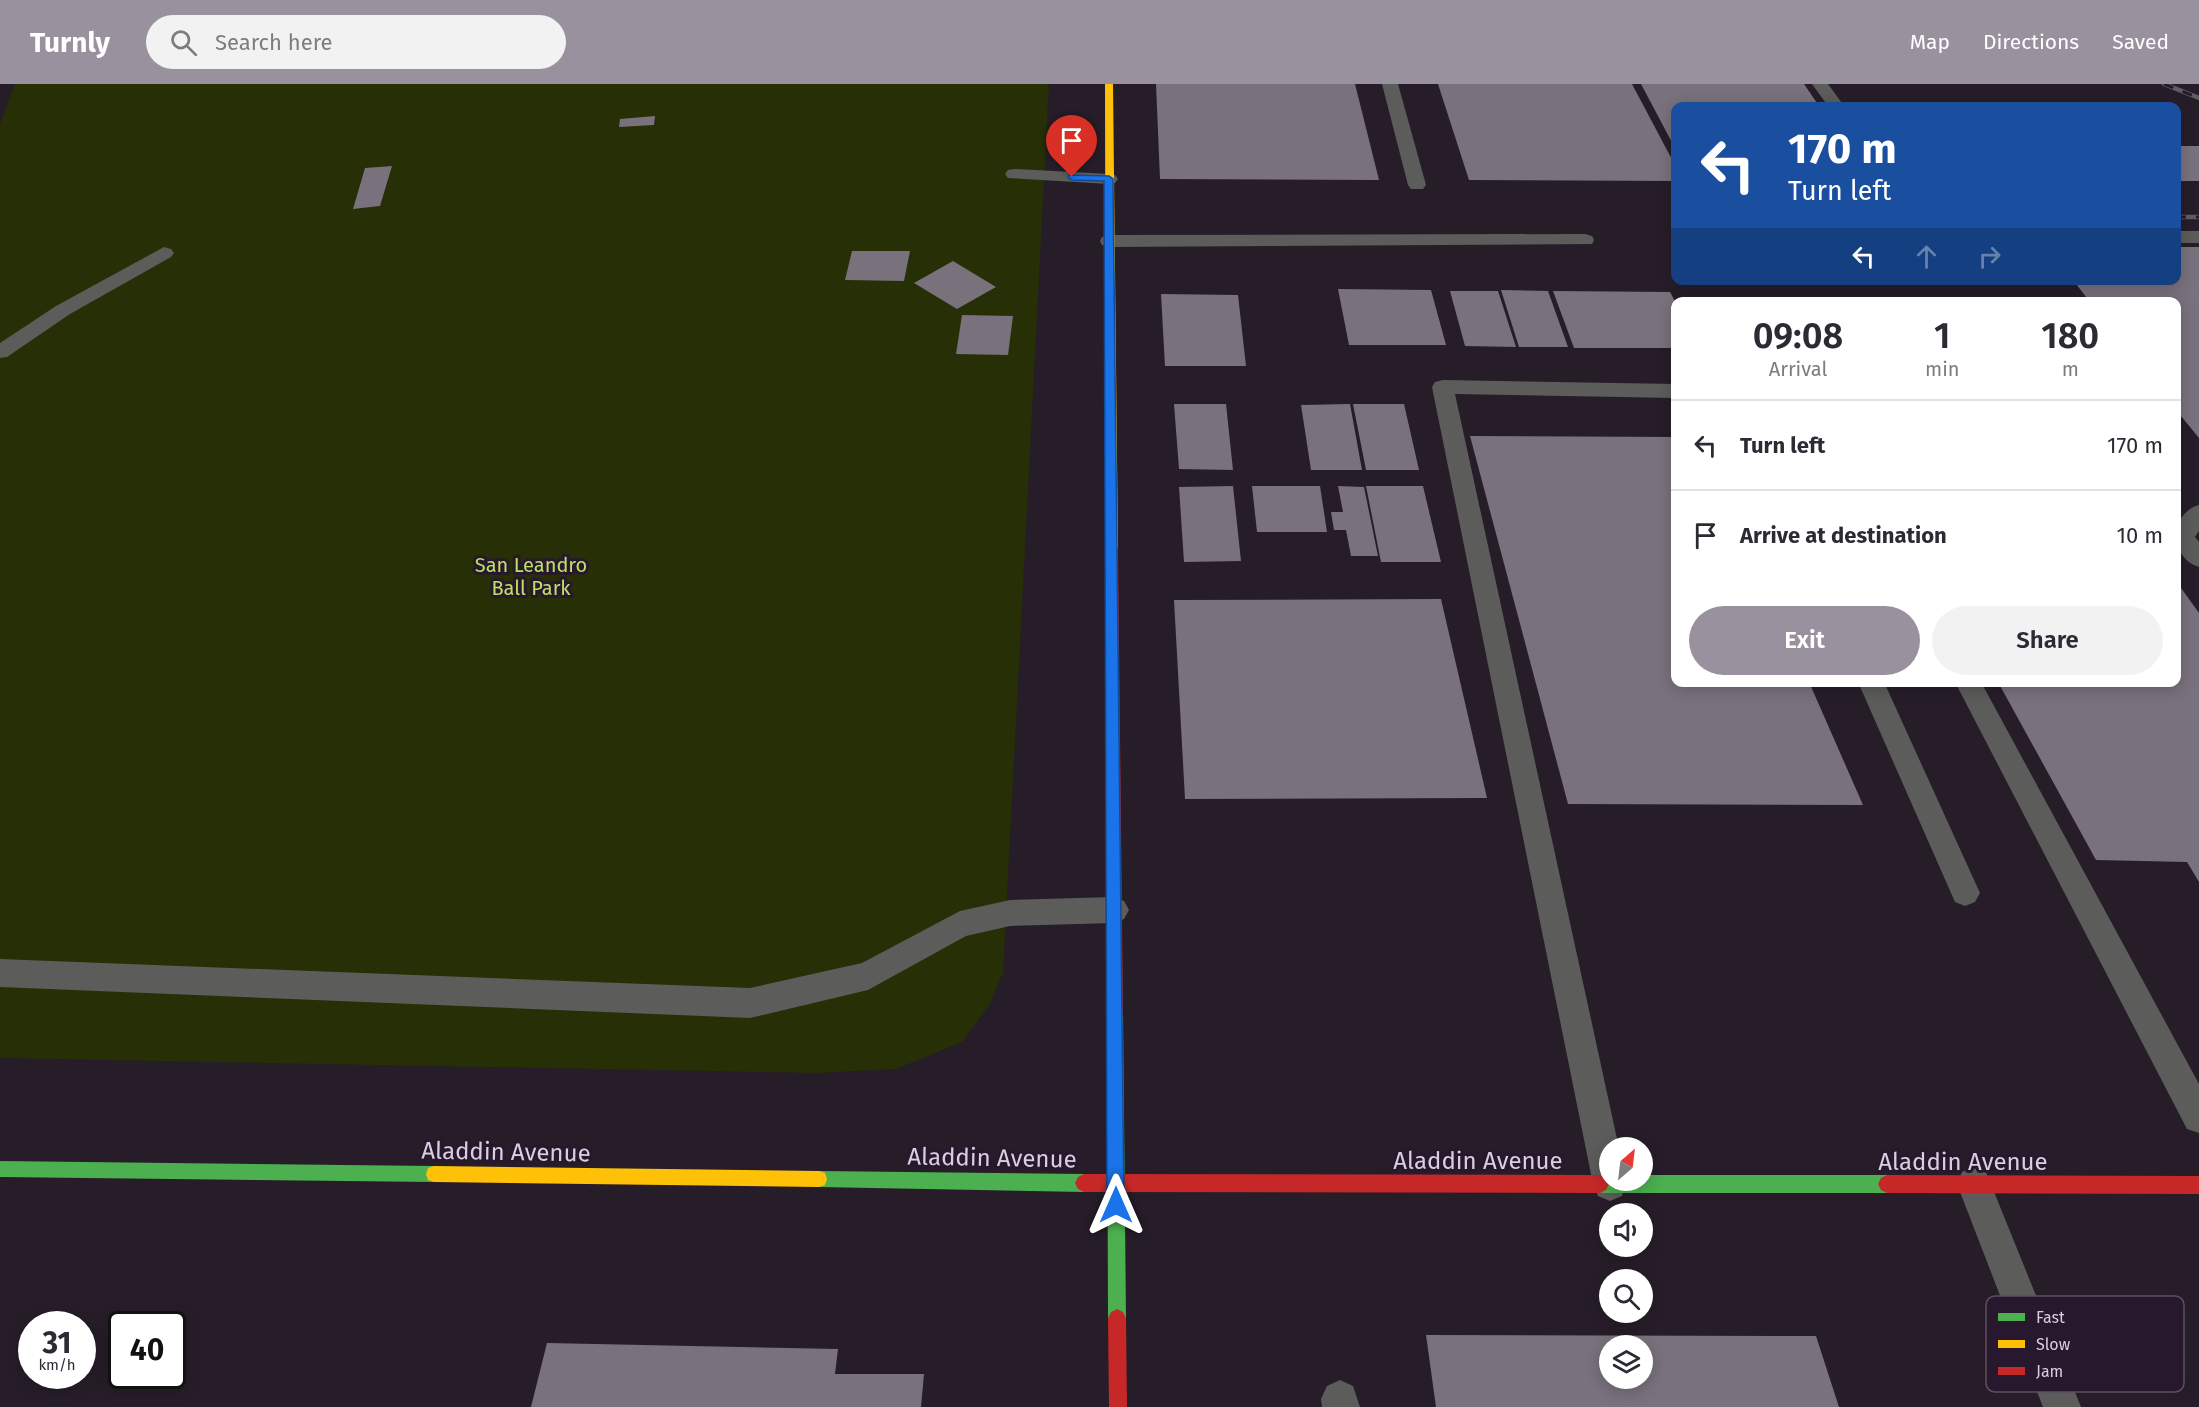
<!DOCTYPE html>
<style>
:root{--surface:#fff;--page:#f2f2f3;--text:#2b2b33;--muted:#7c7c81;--line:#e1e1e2;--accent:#9a919f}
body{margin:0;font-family:"Fira Sans",sans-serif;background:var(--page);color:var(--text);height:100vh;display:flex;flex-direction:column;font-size:22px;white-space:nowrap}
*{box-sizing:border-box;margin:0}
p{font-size:20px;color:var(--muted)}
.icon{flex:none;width:33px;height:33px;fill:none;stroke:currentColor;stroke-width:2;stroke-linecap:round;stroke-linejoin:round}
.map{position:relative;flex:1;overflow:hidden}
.sheet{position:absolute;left:1671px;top:213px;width:510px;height:390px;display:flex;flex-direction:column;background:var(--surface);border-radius:12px;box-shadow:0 3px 15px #0003}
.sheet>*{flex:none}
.hud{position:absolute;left:1671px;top:18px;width:510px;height:183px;border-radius:12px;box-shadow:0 3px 15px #0003;background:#1a4fa0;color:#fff;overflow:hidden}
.needle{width:39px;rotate:28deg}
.tools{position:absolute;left:1599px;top:1053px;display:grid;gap:12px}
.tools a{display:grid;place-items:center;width:54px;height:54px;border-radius:50%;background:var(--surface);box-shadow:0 3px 15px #0003;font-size:30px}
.speed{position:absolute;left:18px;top:1227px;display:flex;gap:12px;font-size:30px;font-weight:700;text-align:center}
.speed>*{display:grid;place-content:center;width:78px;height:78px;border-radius:50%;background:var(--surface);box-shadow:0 3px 15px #0003;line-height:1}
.speed small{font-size:15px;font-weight:400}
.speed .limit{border:3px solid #111;border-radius:9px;background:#fff;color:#111}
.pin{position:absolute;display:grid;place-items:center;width:51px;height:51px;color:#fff;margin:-62px -26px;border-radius:50% 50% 50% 0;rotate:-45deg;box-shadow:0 0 6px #0007}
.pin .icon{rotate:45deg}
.me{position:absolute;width:66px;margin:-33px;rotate:0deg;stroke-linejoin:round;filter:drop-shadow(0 0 4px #0008)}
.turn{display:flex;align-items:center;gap:21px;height:126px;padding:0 18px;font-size:27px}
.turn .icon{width:78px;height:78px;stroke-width:2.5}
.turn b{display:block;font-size:42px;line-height:51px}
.lanes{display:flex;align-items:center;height:57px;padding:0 18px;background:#0003;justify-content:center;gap:30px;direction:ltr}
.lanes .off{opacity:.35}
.eta{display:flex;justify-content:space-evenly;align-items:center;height:102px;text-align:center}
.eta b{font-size:36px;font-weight:600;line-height:42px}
.action{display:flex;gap:12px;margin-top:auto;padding:12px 18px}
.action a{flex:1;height:69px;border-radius:36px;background:var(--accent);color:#fff;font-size:24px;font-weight:600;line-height:69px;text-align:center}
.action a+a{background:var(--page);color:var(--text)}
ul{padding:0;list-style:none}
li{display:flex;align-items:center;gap:18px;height:90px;padding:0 18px;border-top:2px solid var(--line)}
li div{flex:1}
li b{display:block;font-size:22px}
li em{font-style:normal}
header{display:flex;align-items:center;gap:36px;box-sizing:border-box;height:84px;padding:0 30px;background:var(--accent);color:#fff}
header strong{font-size:28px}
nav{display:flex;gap:33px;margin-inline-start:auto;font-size:21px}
.search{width:420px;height:54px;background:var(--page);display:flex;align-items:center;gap:15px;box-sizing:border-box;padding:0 21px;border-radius:33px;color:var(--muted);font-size:22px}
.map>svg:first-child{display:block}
</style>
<header>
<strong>Turnly</strong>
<div class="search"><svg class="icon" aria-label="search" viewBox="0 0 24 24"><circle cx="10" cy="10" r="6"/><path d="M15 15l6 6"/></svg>Search here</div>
<nav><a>Map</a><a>Directions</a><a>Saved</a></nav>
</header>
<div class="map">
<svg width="2199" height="1323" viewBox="0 0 2199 1323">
<rect width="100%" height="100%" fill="#261d29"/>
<path fill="#262f06" d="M15,0H1049L1003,888L990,920L962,958L896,985L816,989L0,974V40Z"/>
<path fill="#79717c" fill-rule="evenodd" d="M1156,0H1355L1379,96L1160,95Z
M1438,0H1632L1676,83V97L1469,96Z
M1641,0H1804L1819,22H1676V66Z
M655,32L654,41L619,43L620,35Z
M2176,62H2199V97H2176Z
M392,82L380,122L353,125L365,84Z
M2176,163H2199V354L2176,326V218H2090L2073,196H2176Z
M852,167H910L904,197L845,196Z
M953,177L996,203L957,225L914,199Z
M1338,205L1431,206L1446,261H1349Z
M1501,206L1548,207L1568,263H1519Z
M1450,207H1498L1516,263L1465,262Z
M1553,207L1670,208L1676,219V264H1574Z
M1161,210L1238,211L1246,282H1165Z
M962,231L1013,232L1008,271L956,270Z
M1174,320H1226L1233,386L1179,385Z
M1350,320L1362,386H1311L1301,321Z
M1353,320H1404L1419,386H1366Z
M1470,352L1676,353V598H1809L1863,721L1568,720Z
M1233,402L1241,477L1184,478L1179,403Z
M1252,402H1320L1327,448H1257Z
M1338,402L1364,403L1378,472H1351L1346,446H1334L1331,428H1343Z
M1366,402H1423L1441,478H1381Z
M2176,497L2199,529V798L2187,778L2096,776L1998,598H2176Z
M1441,515L1487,714L1185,715L1174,516Z
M1426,1251L1816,1252L1839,1323H1436ZM1610,1262H1642V1294H1610Z
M547,1259L838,1265L835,1290H924L921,1323H531Z"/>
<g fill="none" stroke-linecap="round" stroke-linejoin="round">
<path fill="#5c5d5a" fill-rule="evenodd" d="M1382,0H1398L1426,101L1423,105H1411L1408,101Z
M1812,0H1828L1844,22H1828Z
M1014,85L1109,90L1115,91L1118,95L1115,99L1109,100L1008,94L1005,90L1008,86Z
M2176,147H2199V159H2176Z
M1585,150L1592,152L1594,156L1592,160L1109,163L1102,161L1100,157L1102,153L1109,151Z
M164,163L171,165L174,169L171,173L70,230L7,273L0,274V259L56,222Z
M1443,296L1676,300V314L1455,310L1619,1064H1610V1096H1626L1622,1112L1610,1117L1598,1112L1593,1100L1432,303L1435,298Z
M2199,421V447L2195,453L2199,458V483C2169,474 2169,429 2199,421Z
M1858,598H1884L1980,809L1975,818L1965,822L1955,818Z
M1955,598H1981L2199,1000V1049L2187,1045Z
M1114,813L1124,817L1129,826L1124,835L1114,839L1010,842L966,852L868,906L750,934L0,903V875L750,904L862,879L960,827L1010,816Z
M1974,1083L1986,1088L2081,1323H2043L1957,1100L1962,1088Z
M1340,1296L1353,1302L1360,1323H1322L1321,1315L1327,1302Z"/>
<path fill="#4caf50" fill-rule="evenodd" d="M1115,923L1121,925L1123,930L1126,1234L1123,1240L1117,1243L1111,1240L1108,1234L1107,930L1109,925Z
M0,1077L434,1082L440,1084L442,1090L440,1096L434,1098L0,1093Z
M819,1087L1084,1090L1090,1093L1093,1099L1090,1105L1084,1108L819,1103L813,1101L811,1095L813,1089Z
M1600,1091H1610V1096H1642V1091H1887L1893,1094L1896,1100L1893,1106L1887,1109H1600L1594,1106L1591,1100L1594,1094Z"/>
<path fill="#ffc107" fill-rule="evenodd" d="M1105,0H1113L1118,465L1112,469L1106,465Z
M434,1082L819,1087L825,1089L827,1095L825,1101L819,1103L434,1098L428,1096L426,1090L428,1084Z"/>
<path fill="#c62828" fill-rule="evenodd" d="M1112,461L1118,465L1123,930L1121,935L1115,937L1109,935L1107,930L1106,465Z
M1084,1090L1600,1091L1606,1094L1609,1100L1606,1106L1600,1109L1084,1108L1078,1105L1075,1099L1078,1093Z
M1887,1091L2199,1092V1110L1887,1109L1881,1106L1878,1100L1881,1094Z
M1117,1225L1123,1228L1126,1234L1127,1323H1109L1108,1234L1111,1228Z"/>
<g stroke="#605d60" stroke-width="4.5">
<path id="rail" d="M2164,0L2199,14
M2176,133H2199"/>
</g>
<use href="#rail" stroke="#28182e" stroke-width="3" stroke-dasharray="10" stroke-linecap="butt"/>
</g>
<path fill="#1a73e8" stroke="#114b97" stroke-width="1.5" d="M1069,91L1109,92L1113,95L1124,1121L1122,1127L1116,1129L1110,1127L1107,1121L1104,97L1072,96L1068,93Z"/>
<g text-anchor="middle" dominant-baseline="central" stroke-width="6" stroke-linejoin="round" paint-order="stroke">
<g font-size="20" fill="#bee065" stroke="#28182e">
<text x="531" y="481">San Leandro<tspan x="531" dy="23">Ball Park</tspan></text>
</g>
<g font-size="24" fill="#d9cfde" stroke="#28182e">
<text transform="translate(506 1068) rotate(1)">Aladdin Avenue</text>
<text transform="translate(992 1074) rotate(1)">Aladdin Avenue</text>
<text x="1478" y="1077">Aladdin Avenue</text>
<text x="1963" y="1078">Aladdin Avenue</text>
</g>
</g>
<rect x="1986" y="1212" width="198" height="96" rx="9" fill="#28182e" stroke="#5d4f63" stroke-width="1.5"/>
<rect x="1998" y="1229" width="27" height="8" fill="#4caf50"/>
<rect x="1998" y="1256" width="27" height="8" fill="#ffc107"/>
<rect x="1998" y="1283" width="27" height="8" fill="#c62828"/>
<g font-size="16" fill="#d9cfde">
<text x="2036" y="1239">Fast</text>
<text x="2036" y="1266">Slow</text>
<text x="2036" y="1293">Jam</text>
</g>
</svg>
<div class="tools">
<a><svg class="needle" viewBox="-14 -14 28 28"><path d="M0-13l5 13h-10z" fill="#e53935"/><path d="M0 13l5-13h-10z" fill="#7c7c81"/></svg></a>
<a><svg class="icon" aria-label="sound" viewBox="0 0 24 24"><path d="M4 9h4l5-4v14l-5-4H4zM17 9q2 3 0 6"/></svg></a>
<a><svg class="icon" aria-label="search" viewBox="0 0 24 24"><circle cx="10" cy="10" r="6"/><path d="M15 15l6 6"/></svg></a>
<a><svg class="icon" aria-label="layers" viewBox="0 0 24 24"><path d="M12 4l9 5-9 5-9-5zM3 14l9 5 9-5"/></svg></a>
</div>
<div class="speed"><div>31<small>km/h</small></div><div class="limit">40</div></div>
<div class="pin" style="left:1072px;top:93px;background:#d93025"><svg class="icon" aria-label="arrive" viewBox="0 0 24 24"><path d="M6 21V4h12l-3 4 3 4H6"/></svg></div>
<svg class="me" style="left:1116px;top:1121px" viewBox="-20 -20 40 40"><path d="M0-17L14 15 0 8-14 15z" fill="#1a73e8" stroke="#fff" stroke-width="4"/></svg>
<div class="hud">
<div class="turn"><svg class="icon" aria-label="left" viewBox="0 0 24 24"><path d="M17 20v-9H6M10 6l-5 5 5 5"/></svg><div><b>170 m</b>Turn left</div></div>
<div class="lanes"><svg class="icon" aria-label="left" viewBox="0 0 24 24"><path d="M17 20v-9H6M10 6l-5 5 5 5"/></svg><svg class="icon off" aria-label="ahead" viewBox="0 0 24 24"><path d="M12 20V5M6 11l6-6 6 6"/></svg><svg class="icon off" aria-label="right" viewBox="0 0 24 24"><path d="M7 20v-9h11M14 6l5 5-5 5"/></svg></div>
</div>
<section class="sheet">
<div class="eta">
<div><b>09:08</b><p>Arrival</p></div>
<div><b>1</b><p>min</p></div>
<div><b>180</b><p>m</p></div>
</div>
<ul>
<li><svg class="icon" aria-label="left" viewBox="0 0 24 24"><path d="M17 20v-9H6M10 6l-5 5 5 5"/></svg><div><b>Turn left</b></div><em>170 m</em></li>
<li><svg class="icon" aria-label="arrive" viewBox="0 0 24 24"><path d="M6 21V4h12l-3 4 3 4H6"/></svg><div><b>Arrive at destination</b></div><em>10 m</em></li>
</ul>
<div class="action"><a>Exit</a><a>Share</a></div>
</section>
</div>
